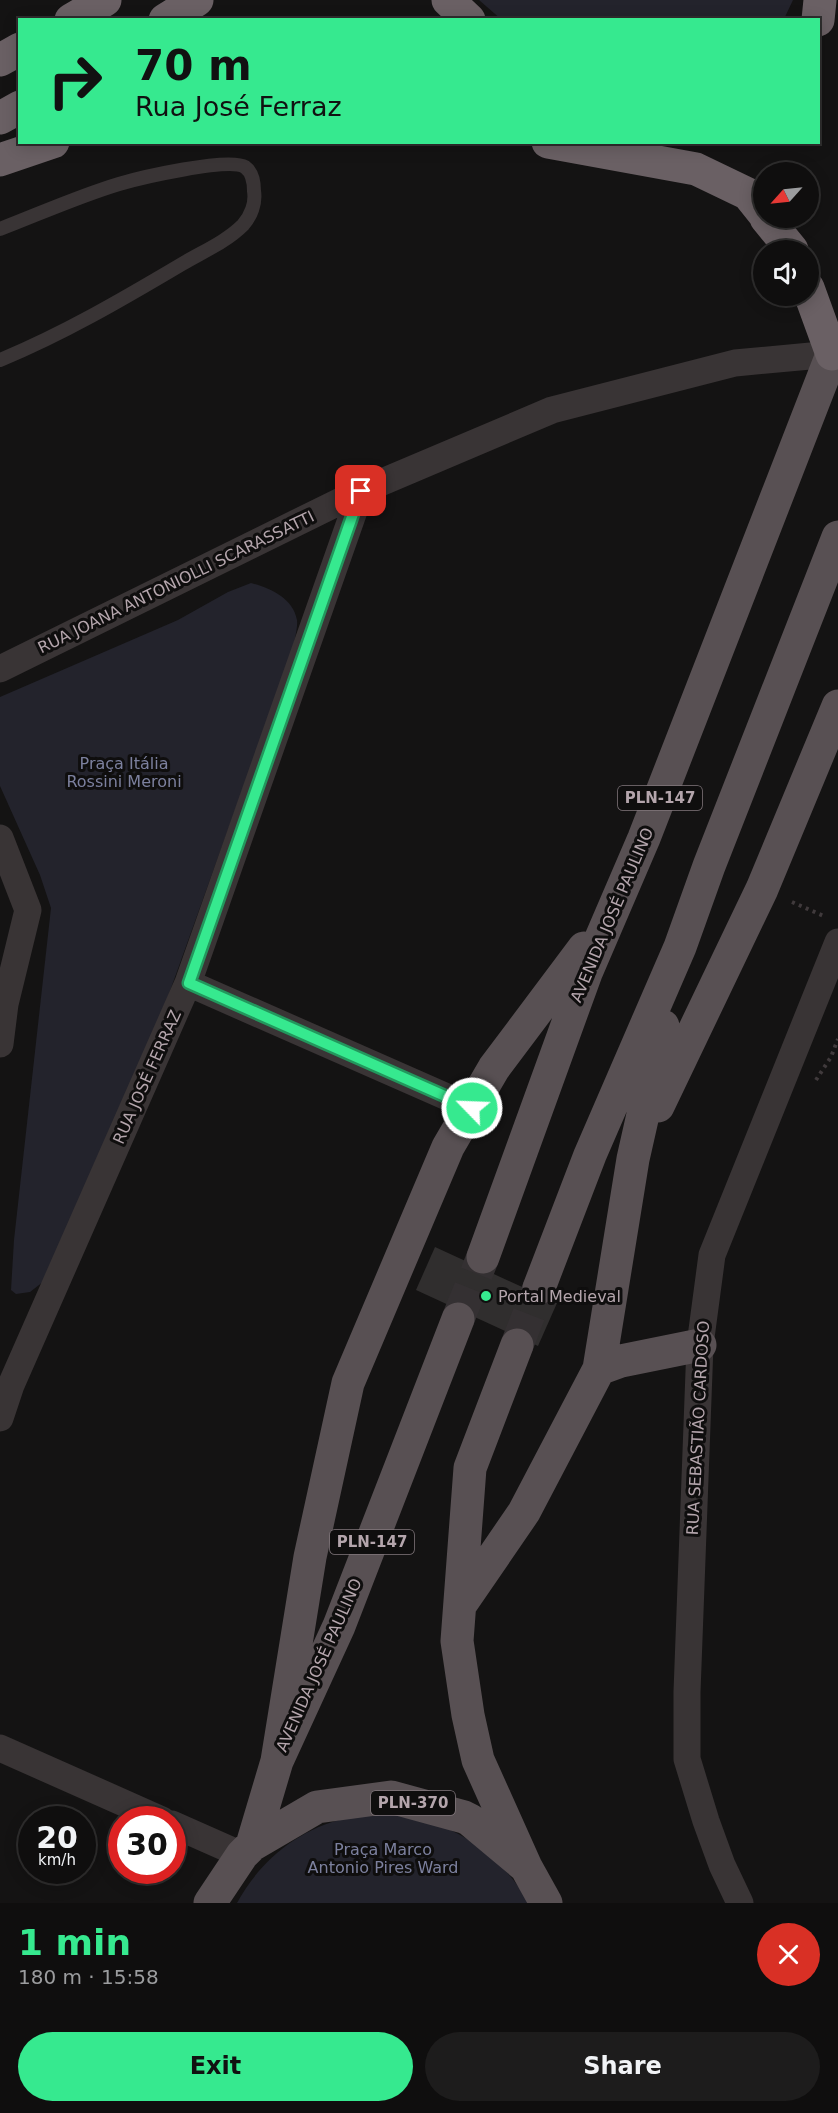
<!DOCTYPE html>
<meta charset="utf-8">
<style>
:root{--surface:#0f0e0e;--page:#1d1c1c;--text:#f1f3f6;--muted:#9b9c9e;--line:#2f2e2e;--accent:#36e98f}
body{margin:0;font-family:"DejaVu Sans",sans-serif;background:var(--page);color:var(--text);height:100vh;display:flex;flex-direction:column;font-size:22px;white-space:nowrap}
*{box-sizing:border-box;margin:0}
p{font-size:20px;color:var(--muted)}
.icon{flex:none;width:33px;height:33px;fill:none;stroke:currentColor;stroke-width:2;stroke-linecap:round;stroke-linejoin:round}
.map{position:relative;height:1903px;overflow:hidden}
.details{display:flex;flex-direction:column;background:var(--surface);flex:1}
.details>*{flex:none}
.hud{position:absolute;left:18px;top:18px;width:802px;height:126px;border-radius:0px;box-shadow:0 3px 15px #0003,0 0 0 2px var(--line);background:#36e98f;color:#111;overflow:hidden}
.needle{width:39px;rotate:243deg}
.buttons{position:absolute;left:753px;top:162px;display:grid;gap:12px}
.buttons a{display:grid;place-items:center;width:66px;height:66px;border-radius:50%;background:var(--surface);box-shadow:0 3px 15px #0003,0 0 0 2px var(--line);font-size:30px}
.speed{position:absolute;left:18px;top:1806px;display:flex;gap:12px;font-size:30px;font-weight:700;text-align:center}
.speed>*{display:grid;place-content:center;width:78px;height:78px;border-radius:50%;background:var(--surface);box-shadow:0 3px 15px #0003,0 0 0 2px var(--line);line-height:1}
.speed small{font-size:15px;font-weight:400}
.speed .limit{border:9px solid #d22;background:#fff;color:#111}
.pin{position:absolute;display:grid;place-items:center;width:51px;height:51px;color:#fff;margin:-26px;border-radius:12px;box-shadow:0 3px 9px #0006}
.me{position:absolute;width:66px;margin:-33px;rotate:294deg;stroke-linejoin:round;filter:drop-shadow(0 0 4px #0008)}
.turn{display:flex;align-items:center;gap:21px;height:126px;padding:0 18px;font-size:27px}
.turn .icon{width:78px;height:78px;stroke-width:2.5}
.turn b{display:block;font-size:42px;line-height:51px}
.round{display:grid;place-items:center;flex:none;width:63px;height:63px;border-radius:32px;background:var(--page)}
.headline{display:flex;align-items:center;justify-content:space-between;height:102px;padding:0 18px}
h1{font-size:36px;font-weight:800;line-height:45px;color:var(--accent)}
.primary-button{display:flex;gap:12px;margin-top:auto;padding:12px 18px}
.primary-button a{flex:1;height:69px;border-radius:36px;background:var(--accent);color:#111;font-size:24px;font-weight:800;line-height:69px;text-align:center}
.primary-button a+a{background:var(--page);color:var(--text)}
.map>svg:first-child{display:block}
</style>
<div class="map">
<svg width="838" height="1903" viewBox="0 0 838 1903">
<rect width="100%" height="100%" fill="#141313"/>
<path fill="#23232c" d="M479,0H793L784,19L502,20Z
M251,583C270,588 293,598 297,620C298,628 294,641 293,649L166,1002L48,1278L30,1292L16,1294L11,1290L14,1240L51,908L40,875L0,786V697L178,620L228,592Z
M376,1814C442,1815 496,1846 529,1903H237C259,1862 298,1829 344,1819C354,1816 365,1815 376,1814Z"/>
<path fill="#302e2e" d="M435,1247L557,1303L538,1346L416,1290Z"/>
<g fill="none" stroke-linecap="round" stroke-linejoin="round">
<path stroke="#343032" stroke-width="33" stroke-dasharray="33 16" stroke-linecap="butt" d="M458,1319L483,1257
M517,1345L539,1288"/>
<path stroke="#403a3c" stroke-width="4" stroke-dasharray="3 4.5" stroke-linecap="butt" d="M792,902L826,917
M816,1080L831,1057L838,1039"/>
<path stroke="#393435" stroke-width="14" d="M0,229C39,214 79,196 119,184C139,178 229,157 245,167C252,172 254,183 254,191C256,203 251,216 243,225C226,242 202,252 182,264C123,299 63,334 0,360"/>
<path stroke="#393435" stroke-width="27" d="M0,669L361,491L552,410L735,363L832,354
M0,838L28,910L5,1004L0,1044
M188,983L472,1108
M0,1418L11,1385L188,983L361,491
M0,1748L162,1820
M172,1824L242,1855
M740,1903L722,1865L706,1821L687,1759V1692L700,1345L712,1255L838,942"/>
<path stroke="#585053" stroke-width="33" d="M658,1106L762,889L838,706
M483,1257L586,973L644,838L838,339
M539,1288L590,1155L680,947L709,866L838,537
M517,1345L470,1468L457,1641L468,1715L478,1760L526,1867
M599,1369L621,1361L700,1345
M461,1604L524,1512L599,1369L633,1159L663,1026
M277,1761L310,1557L348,1383L448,1147L494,1068L584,948
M252,1845L277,1761L339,1626L458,1319
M210,1903L242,1855L252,1845L317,1807L391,1797L464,1817L470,1820L526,1867L546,1903"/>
<path stroke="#6a6064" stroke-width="33" d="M448,0L469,20
M71,20L105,0
M165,20L197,0
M818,20L820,0
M0,60L20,49
M0,118L20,107
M548,142L696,169L748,194L764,214
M0,160L53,142
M766,218L792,250
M808,288L832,354"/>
</g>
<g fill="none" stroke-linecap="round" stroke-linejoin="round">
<g stroke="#23975d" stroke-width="15">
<path id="route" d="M361,491L189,983L472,1108"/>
</g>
<use href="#route" stroke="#36e98f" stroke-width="10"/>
</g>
<circle fill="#36e98f" stroke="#0f0e0e" stroke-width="2" cx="486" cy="1296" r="6"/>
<g text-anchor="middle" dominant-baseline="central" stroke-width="6" stroke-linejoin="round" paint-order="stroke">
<g fill="#0f0e0e" stroke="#82787d" stroke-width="1.5">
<rect x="618" y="786" width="84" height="24" rx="4.5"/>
<rect x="330" y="1530" width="84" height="24" rx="4.5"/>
<rect x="371" y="1791" width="84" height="24" rx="4.5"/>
</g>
<g font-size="15" font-weight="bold" fill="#b4a5ac">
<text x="660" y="798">PLN-147</text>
<text x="372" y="1542">PLN-147</text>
<text x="413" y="1803">PLN-370</text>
</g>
<g font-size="16" fill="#b4a5ac" stroke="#0f0e0e">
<text transform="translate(176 582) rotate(-26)">RUA JOANA ANTONIOLLI SCARASSATTI</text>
<text transform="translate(612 915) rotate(-67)">AVENIDA JOSÉ PAULINO</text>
<text transform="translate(147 1077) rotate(-66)">RUA JOSÉ FERRAZ</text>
<text transform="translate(698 1428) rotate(-87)">RUA SEBASTIÃO CARDOSO</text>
<text transform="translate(319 1665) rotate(-66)">AVENIDA JOSÉ PAULINO</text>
</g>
<g font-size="16" fill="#7c809e" stroke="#0f0e0e">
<text x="124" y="763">Praça Itália<tspan x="124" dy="18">Rossini Meroni</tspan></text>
<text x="383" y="1849">Praça Marco<tspan x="383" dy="18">Antonio Pires Ward</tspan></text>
</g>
<g font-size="16" fill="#b4a5ac" stroke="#0f0e0e" text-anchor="start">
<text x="498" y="1296">Portal Medieval</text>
</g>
</g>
</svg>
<div class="buttons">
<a><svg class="needle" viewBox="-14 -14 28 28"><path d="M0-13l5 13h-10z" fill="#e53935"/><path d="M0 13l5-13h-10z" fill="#9b9c9e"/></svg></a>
<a><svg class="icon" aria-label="sound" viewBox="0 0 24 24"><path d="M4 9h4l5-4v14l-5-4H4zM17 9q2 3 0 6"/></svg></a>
</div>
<div class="speed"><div>20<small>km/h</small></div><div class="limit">30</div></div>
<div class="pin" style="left:361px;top:491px;background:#d93025"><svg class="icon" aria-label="arrive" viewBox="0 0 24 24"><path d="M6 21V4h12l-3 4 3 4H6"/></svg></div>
<svg class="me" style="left:472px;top:1108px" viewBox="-20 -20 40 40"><circle r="17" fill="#36e98f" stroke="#fff" stroke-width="3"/><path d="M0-11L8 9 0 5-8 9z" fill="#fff"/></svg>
<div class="hud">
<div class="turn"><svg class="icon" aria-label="right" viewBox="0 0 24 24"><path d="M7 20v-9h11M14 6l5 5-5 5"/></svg><div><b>70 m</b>Rua José Ferraz</div></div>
</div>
</div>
<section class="details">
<div class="headline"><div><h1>1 min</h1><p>180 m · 15:58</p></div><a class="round" style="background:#d93025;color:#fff"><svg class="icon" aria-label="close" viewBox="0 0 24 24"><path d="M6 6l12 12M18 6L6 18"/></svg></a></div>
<div class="primary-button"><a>Exit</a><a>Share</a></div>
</section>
